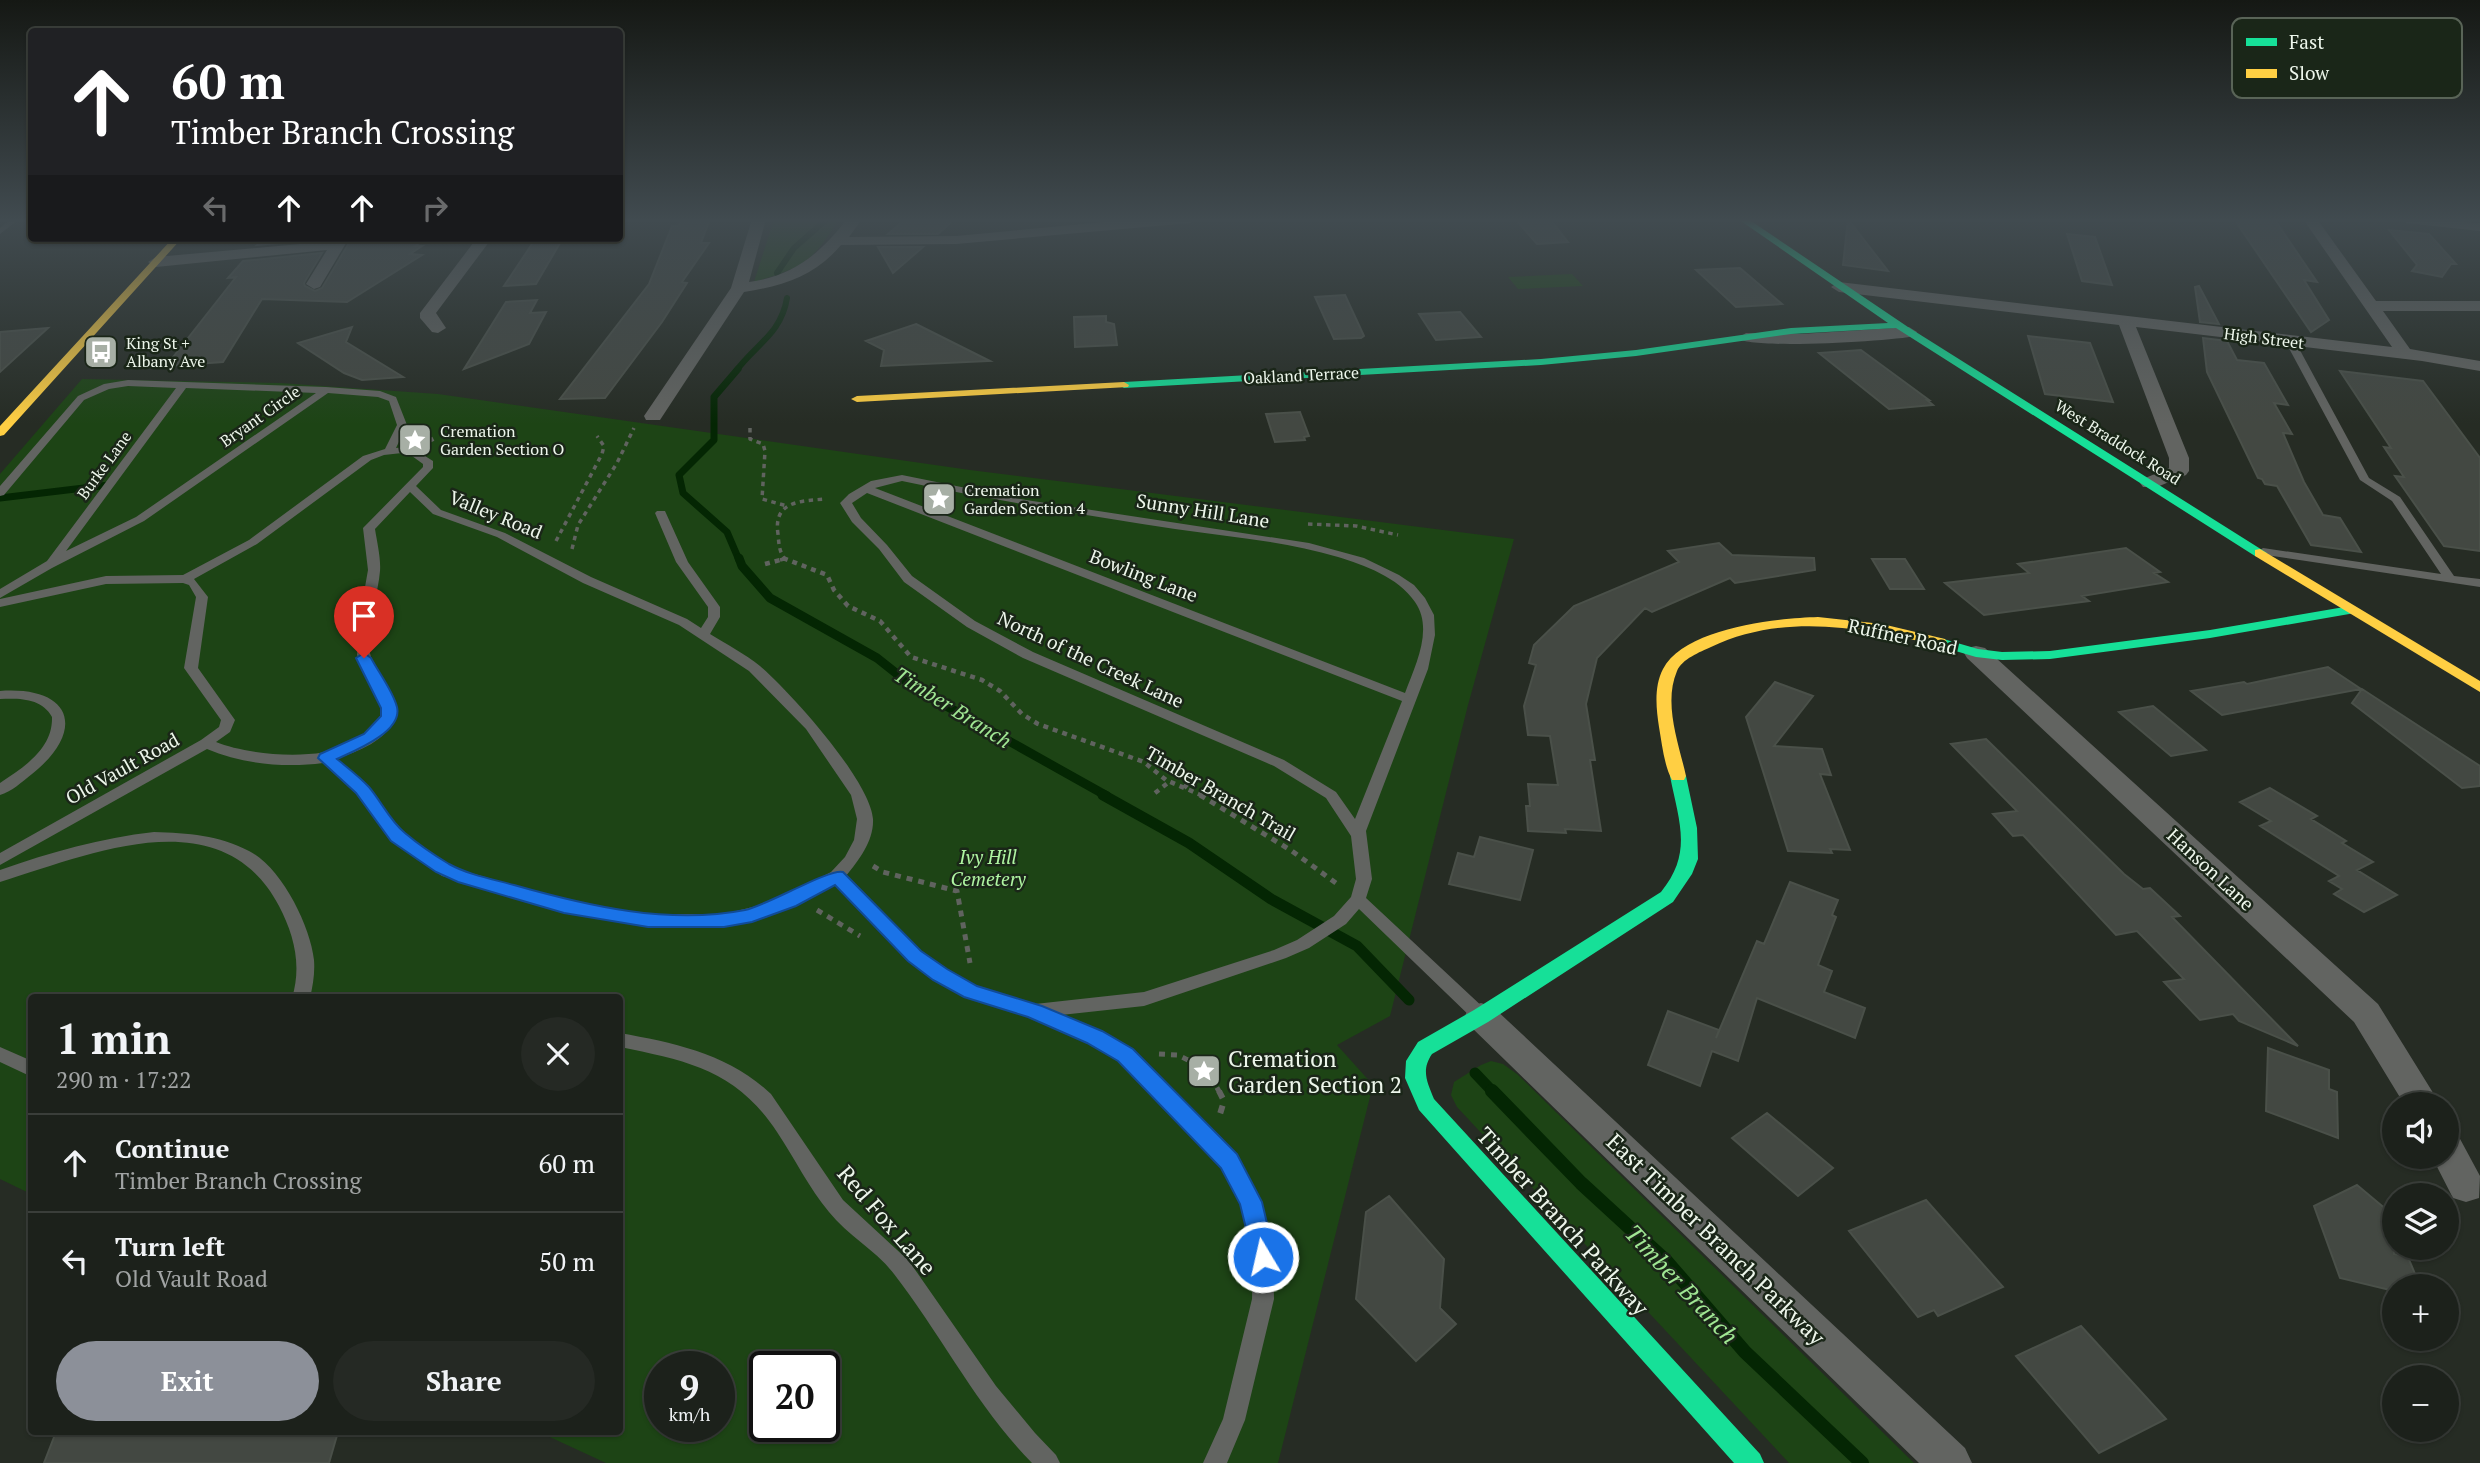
<!DOCTYPE html>
<meta charset="utf-8">
<style>
:root{--surface:#1c211b;--page:#252924;--text:#f1f3f6;--muted:#a0a3a3;--line:#3a3e3a;--accent:#8c9099}
body{margin:0;font-family:"PT Serif",serif;background:var(--page);color:var(--text);height:100vh;display:flex;flex-direction:column;font-size:26px;white-space:nowrap}
*{box-sizing:border-box;margin:0}
p{font-size:23px;color:var(--muted)}
.icon{flex:none;width:38px;height:38px;fill:none;stroke:currentColor;stroke-width:2;stroke-linecap:round;stroke-linejoin:round}
.map{position:relative;flex:1;overflow:hidden}
.details{position:absolute;left:28px;top:994px;width:595px;height:441px;display:flex;flex-direction:column;background:var(--surface);border-radius:7px;box-shadow:0 2px 5px #0004,0 0 0 2px var(--line)}
.details>*{flex:none}
.hud{position:absolute;left:28px;top:28px;width:595px;height:214px;border-radius:7px;box-shadow:0 2px 5px #0004,0 0 0 2px var(--line);background:#202124;color:#fff;overflow:hidden}
.controls{position:absolute;left:2382px;top:1092px;display:grid;gap:14px}
.controls a{display:grid;place-items:center;width:77px;height:77px;border-radius:50%;background:var(--surface);box-shadow:0 2px 5px #0004,0 0 0 2px var(--line);font-size:35px}
.speed{position:absolute;left:644px;top:1351px;display:flex;gap:14px;font-size:35px;font-weight:700;text-align:center}
.speed>*{display:grid;place-content:center;width:91px;height:91px;border-radius:50%;background:var(--surface);box-shadow:0 2px 5px #0004,0 0 0 2px var(--line);line-height:1}
.speed small{font-size:18px;font-weight:400}
.speed .limit{border:4px solid #111;border-radius:10px;background:#fff;color:#111}
.pin{position:absolute;display:grid;place-items:center;width:60px;height:60px;color:#fff;margin:-72px -30px;border-radius:50% 50% 50% 0;rotate:-45deg;box-shadow:0 0 7px #0007}
.pin .icon{rotate:45deg}
.me{position:absolute;width:77px;margin:-38px;rotate:351deg;stroke-linejoin:round;filter:drop-shadow(0 0 5px #0008)}
.turn{display:flex;align-items:center;gap:24px;height:147px;padding:0 28px;font-size:32px}
.turn .icon{width:91px;height:91px;stroke-width:2.5}
.turn b{display:block;font-size:49px;line-height:60px}
.lanes{display:flex;align-items:center;height:66px;padding:0 28px;background:#0003;justify-content:center;gap:35px;direction:ltr}
.lanes .off{opacity:.35}
.round{display:grid;place-items:center;flex:none;width:74px;height:74px;border-radius:37px;background:var(--page)}
.summary{display:flex;align-items:center;justify-content:space-between;height:119px;padding:0 28px}
h1{font-size:42px;font-weight:600;line-height:52px}
.cta{display:flex;gap:14px;margin-top:auto;padding:14px 28px}
.cta a{flex:1;height:80px;border-radius:42px;background:var(--accent);color:#fff;font-size:28px;font-weight:600;line-height:80px;text-align:center}
.cta a+a{background:var(--page);color:var(--text)}
ul{padding:0;list-style:none}
li{display:flex;align-items:center;gap:21px;height:98px;padding:0 28px;border-top:2px solid var(--line)}
li div{flex:1}
li b{display:block;font-size:26px}
li em{font-style:normal}
.map>svg:first-child{display:block}
</style>
<div class="map">
<svg width="2480" height="1463" viewBox="0 0 2480 1463">
<rect width="100%" height="100%" fill="#262c24"/>
<path fill="#1d4415" fill-rule="evenodd" d="M774,219H839C811,264 803,267 754,282Z
M1572,274L1583,286L1518,289L1508,277Z
M82,379L280,383L438,394L970,470L1514,539L1468,705L1390,1016L1337,1045L1373,1085L1278,1463H606L539,1432H620V998H32L31,1194L0,1179V474ZM660,1367H719V1426H660ZM765,1367H824V1426H765Z
M1491,1061L1503,1064L1517,1074L1914,1463H1789L1457,1107L1451,1095L1454,1082L1481,1065Z"/>
<g fill="none" stroke-linecap="round" stroke-linejoin="round">
<path stroke="#042603" stroke-width="6" d="M777,273L794,248L827,219
M736,371C756,344 781,334 787,298"/>
<path stroke="#042603" stroke-width="7" d="M738,369L714,397V440L679,475L683,493L727,532L739,560
M0,498L109,485"/>
<path stroke="#042603" stroke-width="9" d="M739,558L742,566L770,598L877,658L916,689L1107,796"/>
<path stroke="#042603" stroke-width="11" d="M1103,795L1189,843L1271,899L1357,946L1409,1000
M1475,1073L1494,1093"/>
<path stroke="#042603" stroke-width="14" d="M1492,1091L1581,1183L1667,1262L1745,1352L1862,1463"/>
</g>
<path fill="#434842" stroke="#4a5049" stroke-width="2" d="M680,219H710L701,243H709L682,282L687,283L662,322L605,398L560,399L649,284L672,226H679Z
M906,219H955L938,234H888Z
M1515,219H1550L1568,242L1537,244Z
M1848,219L1888,271L1843,265Z
M2234,219L2275,220L2317,282L2304,280L2329,320L2311,332Z
M2389,230L2429,234L2456,264H2451L2442,277L2412,271L2417,265Z
M2067,234L2095,237L2112,285L2082,281Z
M264,238H332L257,245Z
M352,238H428L415,246H422L410,254L422,255L347,302L262,299L223,362L166,366L236,277L228,278L243,261L322,253L304,283L305,286L315,291L322,288Z
M536,238H563L536,284L504,286Z
M878,247H923L893,273Z
M1740,268L1782,304L1736,307L1696,270Z
M2199,286L2219,324L2200,322L2195,287Z
M1345,295L1364,336L1361,338L1334,339L1315,297Z
M537,300L530,313L546,312L529,344L464,369L506,302Z
M1460,312L1481,337L1436,340L1419,314Z
M1106,316V322L1114,324L1117,345L1075,347L1074,317Z
M916,324L990,361L881,366L884,350L866,341Z
M352,327L346,342L403,377L362,380L344,373L298,343Z
M48,328L0,372V332Z
M2028,336L2090,343L2113,402L2045,394Z
M2203,338L2227,341L2237,360L2264,363L2288,405L2274,403L2292,434L2283,433L2304,482L2323,515L2340,518L2361,552L2311,545L2277,486L2265,484L2262,479L2258,478L2207,372Z
M1861,350L1929,400H1927L1933,405L1889,409L1819,353Z
M2340,371L2423,381L2480,458V551L2444,546L2395,476L2404,477L2384,447L2391,448Z
M1300,412L1309,436L1304,437L1305,440L1275,442L1266,414Z
M1719,543L1732,555L1814,558L1815,570L1735,583L1730,578L1652,612L1645,608L1597,658L1586,704L1595,760H1590L1601,831L1565,829L1566,833L1528,831L1526,806H1530L1528,784L1558,785L1550,736L1528,735L1524,706L1536,665L1529,663L1534,645L1574,606L1679,562L1668,551Z
M2126,548L2160,572L2154,573L2168,582L2082,596L2089,601L1984,615L1945,583L2029,573L2018,564Z
M1872,559H1905L1924,589H1890Z
M2328,667L2361,689L2222,715L2191,691L2244,682L2247,684Z
M1775,682L1813,696L1774,746L1822,749L1831,775L1820,774L1850,850L1830,849L1832,853L1788,851L1746,717Z
M2362,689L2480,766V786L2462,788L2352,703Z
M2153,706L2206,750L2171,756L2119,712Z
M1986,739L2124,874L2143,889L2150,888L2180,916L2172,917L2298,1046L2239,1021L2233,1014L2200,1020L2164,982L2184,979L2137,931L2116,935L2023,835L2013,836L1993,814L2017,811L1951,744Z
M2270,788L2317,816L2311,819L2346,841L2342,843L2373,862L2357,870L2397,895L2364,912L2334,894L2342,889L2329,881L2339,876L2260,826L2271,821L2240,802Z
M1480,837L1533,850L1520,900L1449,884L1458,853L1474,857Z
M1790,882L1838,900L1832,915L1836,917L1818,965L1832,971L1824,992L1865,1008L1855,1038L1757,998L1738,1061L1712,1051L1700,1086L1648,1065L1668,1011L1719,1030L1716,1038L1757,941L1764,944Z
M2268,1048L2329,1070V1089L2337,1092L2338,1138L2266,1111Z
M1767,1113L1833,1168L1798,1196L1732,1138Z
M2357,1185L2394,1216V1254L2408,1257L2420,1286H2394V1291L2340,1278L2314,1206Z
M1389,1196L1444,1259L1440,1308L1456,1324L1416,1361L1356,1299L1366,1212Z
M1926,1200L2003,1287L1938,1316L1934,1310L1918,1317L1849,1231Z
M2081,1326L2166,1419L2099,1453L2016,1356Z
M56,1432H338L329,1463H44Z"/>
<g fill="none" stroke-linecap="round" stroke-linejoin="round">
<path stroke="#60635f" stroke-width="3.5" stroke-dasharray="4.5 4.5" stroke-linecap="butt" d="M420,427L425,426L433,442
M750,428V439L763,444L765,451L762,499L787,506
M1308,524L1356,526L1398,535
M556,541L602,454L604,446L597,436
M572,549L578,525L617,463L634,428
M780,560L784,559
M786,560C779,553 779,544 778,534C773,501 800,501 826,499"/>
<path stroke="#60635f" stroke-width="4.5" stroke-dasharray="5 5" stroke-linecap="butt" d="M783,558L827,575L834,590L848,606L880,621L911,657L982,680L1000,691L1022,714L1038,724L1144,762L1166,780L1203,796
M765,564L784,559
M1184,788L1194,776
M1155,793L1169,782"/>
<path stroke="#60635f" stroke-width="5" stroke-dasharray="6 6" stroke-linecap="butt" d="M1200,795L1292,851L1340,886
M873,866L883,872L957,891L970,963
M817,910L860,936
M1159,1054L1178,1055L1198,1065
M1195 1072a9 9 0 1 1 18 0a9 9 0 1 1-18 0Z
M1211,1077L1220,1093"/>
<path stroke="#60635f" stroke-width="6" stroke-dasharray="8 8" stroke-linecap="butt" d="M1219,1091L1224,1101L1220,1114"/>
<path fill="#626461" fill-rule="evenodd" d="M11,219H19L0,234V228Z
M2290,338L2295,341L2369,478L2400,497L2454,576L2480,579V587L2259,554L2257,552L2263,548L2441,574L2392,501L2360,480L2285,341Z
M128,380L326,387L380,391L396,397L407,425L396,448C410,446 421,453 433,461V468L416,486L441,510L505,533L591,577L687,619L701,628L708,617V607L676,562L655,513L657,511H665L688,562L720,607V617L710,634C726,644 745,654 760,666C790,692 870,780 873,819C874,841 859,860 846,876L906,938L937,964L977,986L1035,1004L1144,992L1274,950L1297,940L1334,916L1351,897L1356,879L1351,836L1326,798L1274,766L1023,658L967,627L904,582L879,549L852,522L840,503L849,494L871,481L902,475L1026,500L1309,543L1364,558L1399,575L1414,585L1425,598L1434,615L1435,635L1428,669L1366,831L1372,879L1366,898L1486,1010L1489,1015L1486,1020L1480,1022L1474,1020L1359,909L1346,924L1309,948L1286,958L1144,1006L1061,1015L1112,1037L1132,1050L1222,1138L1242,1164L1261,1202L1273,1257L1274,1299L1245,1420L1227,1463H1203L1223,1419L1252,1299L1253,1257L1241,1203L1228,1176L1208,1150L1120,1060L1100,1047L1031,1017L965,996L925,974L894,946L835,884L783,911L724,926H648L564,912L442,876L392,840L357,792L323,763C285,768 242,764 207,749L0,865V853L201,740L219,727L221,720L184,668L196,597L189,585L183,583L106,584L0,607V599L106,576L183,575L249,540L363,456L385,449L397,425L389,401L378,397L328,393L144,521L52,568L0,598V589L47,561L176,388L128,386L109,389L84,400L4,495L0,496V486L78,396L104,384ZM186,388L316,393L136,517L66,551ZM402,453L412,456L423,464V467L363,528L368,570L359,621L357,655L382,708C373,768 258,759 216,742L230,732L235,720L198,668L208,597L194,579L257,544L371,460L384,455ZM902,481C993,500 1083,515 1175,529C1229,537 1286,541 1338,557C1364,565 1398,577 1415,602C1434,629 1415,666 1405,693L875,488ZM410,492L433,514L497,537L583,583L679,625L749,671L806,729L851,795L857,819L854,840L845,857L831,872L773,902L724,914H648L564,900L454,868L402,832L367,786L336,759C358,751 388,741 395,716C399,700 376,673 371,657C364,634 378,596 380,571C381,558 377,542 375,529ZM867,493L1402,701L1355,819L1336,792L1284,760L1033,652L975,621L912,576L887,545L861,518L852,503Z
M0,691C72,686 87,730 32,774C22,782 11,792 0,795V783C24,767 53,749 52,717C42,698 19,698 0,699Z
M154,832C188,833 219,835 249,851C281,867 310,925 314,960C315,973 313,985 310,998H292C302,965 294,935 279,906C221,796 89,855 0,882V870C51,852 101,838 154,832Z
M620,1033C675,1043 729,1054 771,1094L843,1200L909,1261L996,1386L1035,1433L1056,1455L1060,1463H1032C977,1407 942,1336 894,1274C876,1250 848,1236 829,1212C809,1188 795,1159 777,1132C736,1070 688,1061 620,1047Z
M0,1047L32,1061V1077L0,1062Z"/>
<path fill="#626461" fill-rule="evenodd" d="M752,219H766L749,282C793,276 820,254 847,219H862L849,237L956,236L1137,219H1197L1190,223L956,244L841,245C815,276 783,286 744,292L660,420H646L644,416L731,288Z
M2303,219H2317L2376,301H2480V311H2383L2410,349L2480,361V371L2422,361L2136,327L2189,458V471L2186,475L2157,487H2143L2140,483L2143,479L2169,468V458L2119,325L1839,292L1831,287L1839,282L2392,347Z
M2399,219L2480,223V231L2406,223Z
M335,238H349L320,287L314,289L306,284L327,250L156,267L148,262L156,257L333,241Z
M477,238H492L436,313L446,328L438,333L432,332L420,318V313Z
M1909,327L1917,332L1915,336C1893,341 1748,350 1738,338L1746,333L1801,334Z
M1976,646L1985,648L2378,1004L2440,1104H2404L2354,1022L1967,658L1964,653L1967,648Z
M1481,1003L1493,1007L1965,1448L1972,1463H1919L1469,1025L1465,1016L1469,1007Z
M2446,1133L2459,1137L2480,1176L2479,1198L2466,1202L2453,1198L2433,1159L2432,1157H2446Z"/>
<path fill="#16e098" fill-rule="evenodd" d="M1738,219H1748L1908,327L2267,553L2260,557L2255,556L1896,328L1791,334L1636,356L1541,365L1124,388L1119,385L1124,382L1541,359L1636,350L1791,328L1888,323Z
M2350,606L2357,610L2355,613L2210,638L2050,659L2002,660L1976,657L1935,645L1933,642L1940,638L1978,649L2002,652L2050,651L2210,630Z
M1678,771L1686,776L1697,828L1698,859L1692,874L1673,902L1488,1022L1432,1054C1421,1070 1427,1082 1434,1099L1760,1454L1764,1463H1734L1419,1110L1405,1078L1406,1061L1418,1042L1474,1010L1661,892C1693,853 1679,822 1670,776Z"/>
<path fill="#ffcf43" fill-rule="evenodd" d="M173,238H182L4,435L0,436V426Z
M1124,382L1129,385L1128,387L857,402L851,399L857,396Z
M2260,549L2480,681V692L2255,556V550Z
M1818,617L1882,624L1945,639L1947,642L1940,646C1865,628 1784,612 1711,647C1700,652 1682,659 1677,671C1663,704 1679,744 1686,776L1684,780H1672C1664,765 1662,744 1659,727C1656,708 1654,686 1663,669C1684,628 1778,618 1818,617Z"/>
</g>
<linearGradient id="sky" x2="0" y2="1"><stop stop-color="#151814"/><stop offset="0.52" stop-color="#414b50"/><stop offset="1" stop-color="#414b50" stop-opacity="0"/></linearGradient>
<rect width="2480" height="424" fill="url(#sky)"/>
<path fill="#1a73e8" stroke="#114b97" stroke-width="2" d="M364,653L371,658C379,673 393,691 397,707C403,732 354,751 337,759C348,768 360,777 369,787C381,801 390,821 405,833C418,844 434,855 449,864C469,875 492,879 514,885C588,906 669,925 745,910C768,905 830,868 843,872L921,951L947,969L977,986L1042,1006L1102,1031L1133,1049L1237,1154L1262,1202L1275,1257L1271,1265L1263,1268L1255,1265L1240,1204L1221,1168L1118,1061L1087,1043L1028,1017L964,997L933,980L908,961L835,885L796,906L752,922L724,927H648L564,913L458,882L436,872L391,841L356,793L318,758L320,754L364,734L381,716V708L356,658Z"/>
<defs>
<g id="bus-square" transform="scale(1.75)"><rect x="-9" y="-9" width="18" height="18" rx="4" fill="#a7afa5" stroke="#1a2618"/><path d="M-5-6H5V4H4V6H2V4H-2V6H-4V4H-5ZM-3.5-4V0h7V-4ZM-3.5 1.2v1.5H-2V1.2ZM2 1.2v1.5H3.5V1.2Z" fill="#fff"/></g>
<g id="sight-square" transform="scale(1.75)"><rect x="-9" y="-9" width="18" height="18" rx="4" fill="#a7afa5" stroke="#1a2618"/><path d="M0-6L1.8-2.2L6-1.7L2.9 1.2L3.7 5.4L0 3.3L-3.7 5.4L-2.9 1.2L-6-1.7L-1.8-2.2Z" fill="#fff"/></g>
</defs>
<g fill-rule="evenodd">
<use href="#bus-square" x="101" y="352"/>
<use href="#sight-square" x="415" y="440"/>
<use href="#sight-square" x="939" y="499"/>
<use href="#sight-square" x="1204" y="1071"/>
</g>
<g text-anchor="middle" dominant-baseline="central" stroke-width="5" stroke-linejoin="round" paint-order="stroke">
<g font-size="16" fill="#edf6eb" stroke="#1a2618">
<text transform="translate(2264 338) rotate(7)">High Street</text>
<text transform="translate(1301 375) rotate(-3)">Oakland Terrace</text>
<text transform="translate(260 416) rotate(-35)">Bryant Circle</text>
<text transform="translate(2118 442) rotate(32)">West Braddock Road</text>
<text transform="translate(104 465) rotate(-54)">Burke Lane</text>
</g>
<g font-size="16" fill="#edf6eb" stroke="#1a2618" text-anchor="start">
<text x="126" y="343">King St +<tspan x="126" dy="18">Albany Ave</tspan></text>
<text x="440" y="431">Cremation<tspan x="440" dy="18">Garden Section O</tspan></text>
<text x="964" y="490">Cremation<tspan x="964" dy="18">Garden Section 4</tspan></text>
</g>
<g font-size="19" fill="#edf6eb" stroke="#1a2618">
<text transform="translate(1203 510) rotate(9)">Sunny Hill Lane</text>
<text transform="translate(496 514) rotate(22)">Valley Road</text>
<text transform="translate(1144 575) rotate(21)">Bowling Lane</text>
<text transform="translate(1903 636) rotate(12)">Ruffner Road</text>
<text transform="translate(1091 659) rotate(25)">North of the Creek Lane</text>
<text transform="translate(122 768) rotate(-29)">Old Vault Road</text>
<text transform="translate(1221 793) rotate(30)">Timber Branch Trail</text>
<text transform="translate(2211 869) rotate(43)">Hanson Lane</text>
</g>
<g font-size="19" font-style="italic" fill="#aff5a2" stroke="#1a2618">
<text x="988" y="856">Ivy Hill<tspan x="988" dy="22">Cemetery</tspan></text>
</g>
<g font-size="21" font-style="italic" fill="#a0e693" stroke="#1a2618">
<text transform="translate(953 707) rotate(32)">Timber Branch</text>
</g>
<g font-size="23" fill="#edf6eb" stroke="#1a2618" text-anchor="start">
<text x="1228" y="1058">Cremation<tspan x="1228" dy="26">Garden Section 2</tspan></text>
</g>
<g font-size="23" fill="#edf6eb" stroke="#1a2618">
<text transform="translate(887 1220) rotate(49)">Red Fox Lane</text>
<text transform="translate(1563 1221) rotate(48)">Timber Branch Parkway</text>
<text transform="translate(1716 1239) rotate(44)">East Timber Branch Parkway</text>
</g>
<g font-size="24" font-style="italic" fill="#a0e693" stroke="#1a2618">
<text transform="translate(1682 1284) rotate(47)">Timber Branch</text>
</g>
</g>
<rect x="2232" y="18" width="230" height="80" rx="10" fill="#1a2618" stroke="#596457" stroke-width="2"/>
<rect x="2246" y="38" width="31" height="8" fill="#16e098"/>
<rect x="2246" y="69" width="31" height="9" fill="#ffcf43"/>
<g font-size="19" fill="#edf6eb">
<text x="2289" y="49">Fast</text>
<text x="2289" y="80">Slow</text>
</g>
</svg>
<div class="controls">
<a><svg class="icon" aria-label="sound" viewBox="0 0 24 24"><path d="M4 9h4l5-4v14l-5-4H4zM17 9q2 3 0 6"/></svg></a>
<a><svg class="icon" aria-label="layers" viewBox="0 0 24 24"><path d="M12 4l9 5-9 5-9-5zM3 14l9 5 9-5"/></svg></a>
<a>+</a>
<a>−</a>
</div>
<div class="speed"><div>9<small>km/h</small></div><div class="limit">20</div></div>
<div class="pin" style="left:364px;top:658px;background:#d93025"><svg class="icon" aria-label="arrive" viewBox="0 0 24 24"><path d="M6 21V4h12l-3 4 3 4H6"/></svg></div>
<svg class="me" style="left:1263px;top:1257px" viewBox="-20 -20 40 40"><circle r="17" fill="#1a73e8" stroke="#fff" stroke-width="3"/><path d="M0-11L8 9 0 5-8 9z" fill="#fff"/></svg>
<div class="hud">
<div class="turn"><svg class="icon" aria-label="ahead" viewBox="0 0 24 24"><path d="M12 20V5M6 11l6-6 6 6"/></svg><div><b>60 m</b>Timber Branch Crossing</div></div>
<div class="lanes"><svg class="icon off" aria-label="left" viewBox="0 0 24 24"><path d="M17 20v-9H6M10 6l-5 5 5 5"/></svg><svg class="icon" aria-label="ahead" viewBox="0 0 24 24"><path d="M12 20V5M6 11l6-6 6 6"/></svg><svg class="icon" aria-label="ahead" viewBox="0 0 24 24"><path d="M12 20V5M6 11l6-6 6 6"/></svg><svg class="icon off" aria-label="right" viewBox="0 0 24 24"><path d="M7 20v-9h11M14 6l5 5-5 5"/></svg></div>
</div>
<section class="details">
<div class="summary"><div><h1>1 min</h1><p>290 m · 17:22</p></div><a class="round"><svg class="icon" aria-label="close" viewBox="0 0 24 24"><path d="M6 6l12 12M18 6L6 18"/></svg></a></div>
<ul>
<li><svg class="icon" aria-label="ahead" viewBox="0 0 24 24"><path d="M12 20V5M6 11l6-6 6 6"/></svg><div><b>Continue</b><p>Timber Branch Crossing</p></div><em>60 m</em></li>
<li><svg class="icon" aria-label="left" viewBox="0 0 24 24"><path d="M17 20v-9H6M10 6l-5 5 5 5"/></svg><div><b>Turn left</b><p>Old Vault Road</p></div><em>50 m</em></li>
</ul>
<div class="cta"><a>Exit</a><a>Share</a></div>
</section>
</div>
